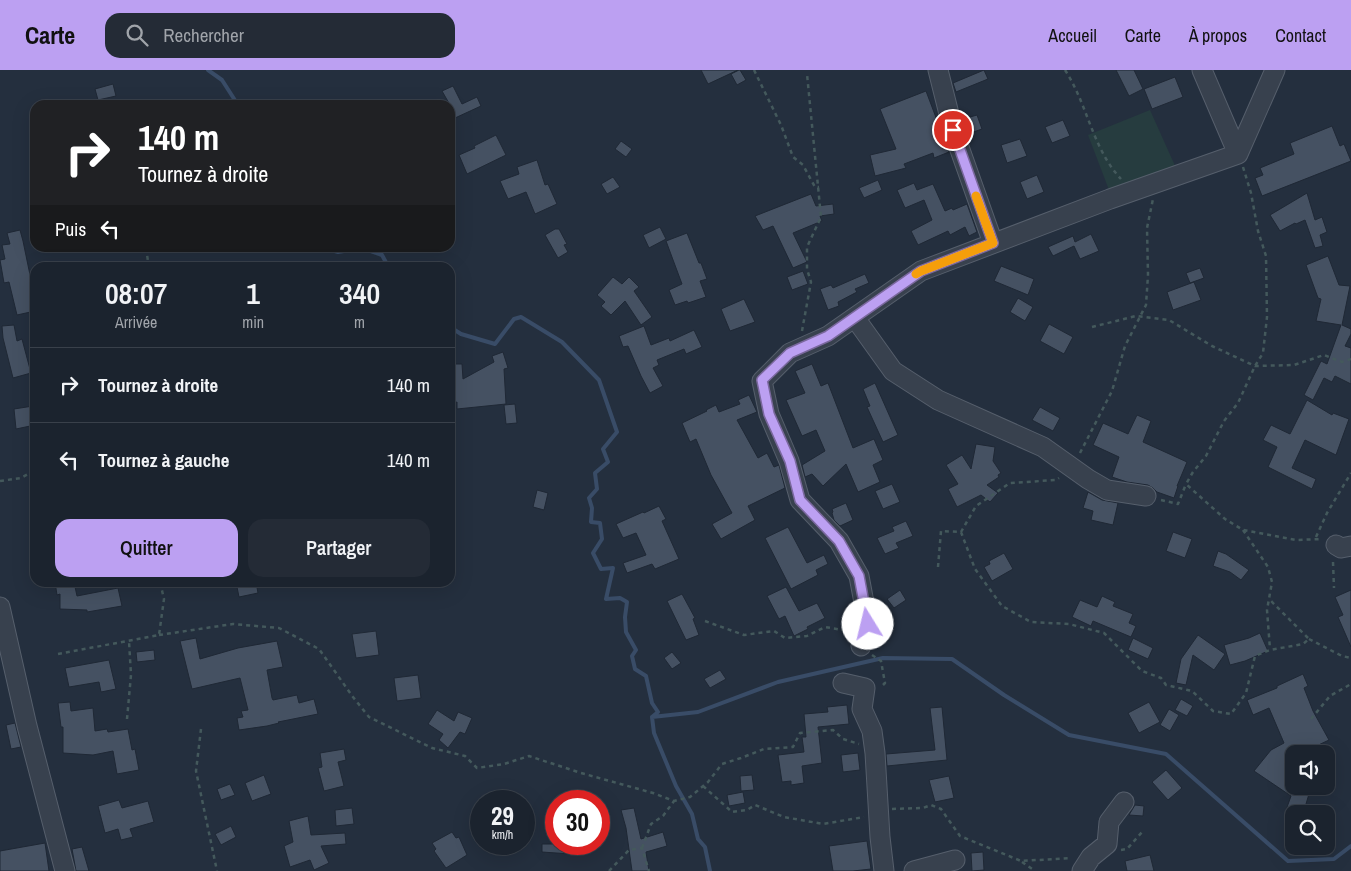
<!DOCTYPE html>
<html lang="fr">
<meta charset="utf-8">
<style>
:root{--surface:#1b232e;--page:#242b36;--text:#f1f3f6;--muted:#a0a4aa;--line:#39404a;--accent:#bca0f2}
body{margin:0;font-family:"Archivo Narrow",sans-serif;background:var(--page);color:var(--text);height:100vh;display:flex;flex-direction:column;font-size:19px;white-space:nowrap}
*{box-sizing:border-box;margin:0}
p{font-size:16px;color:var(--muted)}
.icon{flex:none;width:28px;height:28px;fill:none;stroke:currentColor;stroke-width:2;stroke-linecap:round;stroke-linejoin:round}
.map{position:relative;flex:1;overflow:hidden}
.sheet{position:absolute;left:30px;top:192px;width:425px;height:325px;display:flex;flex-direction:column;background:var(--surface);border-radius:15px;box-shadow:0 5px 20px #0002,0 0 0 1px var(--line)}
.sheet>*{flex:none}
.guide{position:absolute;left:30px;top:30px;width:425px;height:152px;border-radius:15px;box-shadow:0 5px 20px #0002,0 0 0 1px var(--line);background:#202124;color:#fff;overflow:hidden}
.fabs{position:absolute;left:1285px;top:675px;display:grid;gap:10px}
.fabs a{display:grid;place-items:center;width:50px;height:50px;border-radius:10px;background:var(--surface);box-shadow:0 5px 20px #0002,0 0 0 1px var(--line);font-size:25px}
.speed{position:absolute;left:470px;top:720px;display:flex;gap:10px;font-size:25px;font-weight:700;text-align:center}
.speed>*{display:grid;place-content:center;width:65px;height:65px;border-radius:50%;background:var(--surface);box-shadow:0 5px 20px #0002,0 0 0 1px var(--line);line-height:1}
.speed small{font-size:12px;font-weight:400}
.speed .limit{border:8px solid #d22;background:#fff;color:#111}
.pin{position:absolute;display:grid;place-items:center;width:42px;height:42px;color:#fff;margin:-21px;border:2px solid #fff;border-radius:50%;box-shadow:0 1px 5px #0007}
.me{position:absolute;width:55px;margin:-28px;rotate:351deg;stroke-linejoin:round;filter:drop-shadow(0 0 4px #0008)}
.turn{display:flex;align-items:center;gap:18px;height:105px;padding:0 25px;font-size:22px}
.turn .icon{width:65px;height:65px;stroke-width:2.5}
.turn b{display:block;font-size:35px;line-height:42px}
.then{display:flex;align-items:center;height:48px;padding:0 25px;background:#0003;gap:10px;font-size:19px}
.eta{display:flex;justify-content:space-evenly;align-items:center;height:85px;text-align:center}
.eta b{font-size:30px;font-weight:600;line-height:35px}
.button{display:flex;gap:10px;margin-top:auto;padding:10px 25px}
.button a{flex:1;height:58px;border-radius:15px;background:var(--accent);color:#111;font-size:20px;font-weight:600;line-height:58px;text-align:center}
.button a+a{background:var(--page);color:var(--text)}
ul{padding:0;list-style:none}
li{display:flex;align-items:center;gap:15px;height:75px;padding:0 25px;border-top:1px solid var(--line)}
li div{flex:1}
li b{display:block;font-size:19px}
li em{font-style:normal}
header{display:flex;align-items:center;gap:30px;box-sizing:border-box;height:70px;padding:0 25px;background:var(--accent);color:#111}
header strong{font-size:24px}
nav{display:flex;gap:28px;margin-inline-start:auto;font-size:18px}
.search{width:350px;height:45px;background:var(--page);display:flex;align-items:center;gap:12px;box-sizing:border-box;padding:0 18px;border-radius:15px;color:var(--muted);font-size:19px}
.map>svg:first-child{display:block}
</style>
<header>
<strong>Carte</strong>
<div class="search"><svg class="icon" aria-label="search" viewBox="0 0 24 24"><circle cx="10" cy="10" r="6"/><path d="M15 15l6 6"/></svg>Rechercher</div>
<nav><a>Accueil</a><a>Carte</a><a>À propos</a><a>Contact</a></nav>
</header>
<div class="map">
<svg width="1351" height="801" viewBox="0 0 1351 801">
<rect width="100%" height="100%" fill="#242f3e"/>
<path fill="#263c3f" d="M1150,40L1176,98L1109,120L1088,65Z"/>
<g fill="none" stroke-linecap="round" stroke-linejoin="round">
<path stroke="#394c67" stroke-width="4" d="M208,0L222,10L238,35
M325,178L338,182L362,178
M362,178L382,185L389,198
M450,257L461,264L495,274L514,249L521,247L562,272L599,310L617,362L603,379L608,392L595,403L597,419L589,428L592,438L591,452L600,453L602,469L593,483L601,499L613,498L606,529L620,528L627,532L625,547L626,562L636,580L632,586L635,599L646,606L652,633L658,642L652,647L654,663L676,716L692,744L698,769L705,777L710,801
M652,647L698,642L778,612L883,588L952,589L1004,625L1069,665L1166,684L1288,791L1334,789L1351,776"/>
</g>
<path fill="#455162" stroke="#1f2835" d="M701,0H738L708,14Z
M739,0H740L746,10L737,15L731,4Z
M984,0L988,9L956,22L953,13Z
M1116,0H1134L1143,19L1129,26Z
M1175,7L1183,27L1152,39L1144,19Z
M113,14L116,26L98,30L95,19Z
M453,16L462,34L477,27L481,36L455,48L450,35L442,21Z
M926,21L949,82L934,88L933,83L904,94L906,98L875,106L870,85L896,79L880,39Z
M977,45L982,59L968,64L963,49Z
M1063,50L1070,66L1052,73L1045,57Z
M1332,56L1340,76L1344,74L1351,91L1262,126L1255,108L1263,105L1260,98L1294,84L1290,73Z
M496,65L506,85L467,104L459,85L475,78L474,76Z
M1020,69L1027,86L1007,93L1001,75Z
M621,71L632,79L626,87L615,79Z
M537,90L545,115L548,114L557,134L535,144L526,122L508,129L500,111L519,104L517,97Z
M1037,105L1044,122L1027,129L1020,112Z
M613,107L620,117L607,124L601,114Z
M878,110L882,120L864,128L859,118Z
M914,113L917,120L933,114L945,141L952,138L953,140L967,134L977,162L969,166L965,157L950,165L948,161L918,175L911,161L932,150L924,130L905,138L897,120Z
M1307,123L1315,150L1322,147L1327,162L1320,165L1323,176L1315,178L1305,150L1296,154L1295,153L1280,161L1270,145Z
M811,124L816,136L833,134L834,144L820,146L822,151L793,163L807,192L793,198L773,156L763,160L755,146Z
M660,157L666,169L649,178L643,165Z
M555,159H559L567,174L564,175L568,182L558,188L545,165Z
M20,160L23,171L35,229V241L17,245L9,212L4,213L0,190L5,189L2,175L10,174L7,163Z
M687,163L699,193H701L707,209L700,211L706,227L688,233L687,231L675,235L669,220L682,214L666,171Z
M1091,164L1099,181L1080,189L1074,176L1053,186L1048,177L1073,166L1075,172Z
M1328,186L1339,215L1350,216L1342,255L1351,259V264L1345,276L1351,278V314L1335,306L1332,312L1324,308L1313,330L1304,325L1321,291L1327,294L1341,255L1316,251L1321,229L1318,228L1306,195Z
M1001,196L1034,209L1028,225L994,211Z
M1200,198L1204,208L1190,213L1186,203Z
M803,201L808,214L792,220L787,207Z
M865,204L869,213L855,219L857,222L838,232L839,236L828,240L820,219L831,215L833,218Z
M613,207L622,214L629,207L639,217L634,221L652,247L641,255L625,231L611,245L601,236L605,232L597,225Z
M1194,212L1201,230L1173,240L1167,222Z
M1018,228L1033,237L1025,251L1010,242Z
M744,229L755,252L730,261L721,239Z
M1049,254L1073,267L1064,284L1040,271Z
M14,255L17,271L22,269L31,303L13,308L3,268L2,256Z
M644,256L651,275L669,268L670,271L694,260L702,277L686,284L684,279L657,290L659,295L653,298L663,316L650,323L641,306L628,276L623,277L619,266Z
M503,282L508,298L504,299L506,334L457,339V332L450,334V294H462L463,309L494,292L492,286Z
M812,294L821,316L828,313L853,378L874,369L883,390L873,395L880,412L858,422L846,394L823,416L812,404L805,407L802,395L825,381L816,360L802,366L786,330L805,323L795,301Z
M875,313L898,365L883,372L867,337L870,336L863,319Z
M749,325L757,342L737,350L758,388L767,383L774,397L779,395L785,418L748,436L755,450L721,469L712,454L732,443L711,405L696,369L690,372L682,353L707,341L706,340L716,335L719,342L740,334L738,330Z
M1307,330L1332,345L1333,343L1349,349L1336,385L1305,370L1292,398L1316,409L1312,419L1268,397L1277,377L1263,370L1271,355L1290,364Z
M515,334L517,353L506,354L504,335Z
M33,336L35,355L16,359L14,339Z
M1040,337L1060,348L1053,361L1032,350Z
M1137,345L1151,351L1143,372L1187,392L1177,416H1178L1174,428L1157,422L1153,418L1148,415L1127,412L1112,407L1119,387L1093,375L1103,353L1128,364Z
M976,374L995,377L993,391L1001,403L998,405L999,407L987,415L998,423L990,432L981,425L957,437L948,419L958,414L946,395L962,385L971,399Z
M892,414L900,432L883,439L875,421Z
M537,420L548,423L544,440L533,437Z
M1088,422L1102,430L1118,433L1113,455L1091,450L1093,441L1083,438Z
M846,433L853,450L840,456L834,450L832,443L833,442L832,439Z
M659,436L666,449L662,451L679,489L655,499L652,494L627,503L623,493L646,485L636,463L623,468L616,454L643,442L644,443Z
M906,451L913,466L896,473L899,478L885,484L877,468L894,461L892,457Z
M788,457L807,493L824,485L828,494L816,500L818,505L791,519L765,468Z
M1173,462L1192,469L1185,488L1166,481Z
M1218,481L1226,484L1249,500L1241,510L1230,502L1213,496Z
M1004,483L1013,499L992,511L984,497L990,494L989,491Z
M55,512H74L77,526L118,518L122,536L87,542V540L60,539V524L57,525Z
M236,512H256L258,523L239,527Z
M786,517L799,541L817,533L825,548L807,557L808,559L794,566L785,546L779,549L767,526Z
M900,520L906,530L894,538L887,529Z
M1351,520V577L1338,547L1343,545L1335,527Z
M682,524L695,548L693,549L699,565L686,570L667,531Z
M1102,526L1115,532L1113,536L1133,544L1129,553L1136,556L1131,567L1093,551L1091,556L1072,547L1080,530L1097,537Z
M376,561L379,585L356,588L352,564Z
M1260,563L1268,581L1245,591L1230,595L1224,575L1249,568Z
M1198,565L1225,584L1214,600L1193,585L1186,615L1176,613L1181,589Z
M196,568L200,589L238,578L277,571L283,597L267,600L272,628L273,630L297,625L299,633L314,629L318,644L278,652L279,653L267,656L239,660L237,648L243,647L241,641L248,640L240,608L192,619L180,571Z
M1133,568L1153,578L1148,589L1128,580Z
M154,580L155,590L137,592L136,582Z
M672,582L681,593L672,599L664,588Z
M109,590L116,619L101,622L99,612L69,617L65,598Z
M720,600L726,609L710,618L704,609Z
M1303,604L1308,616L1304,618L1313,641L1329,670L1310,679L1313,684H1294V716H1307L1309,724L1303,744H1299L1286,740L1291,726L1254,701L1271,680L1284,673L1269,638L1253,645L1247,630L1277,618V616Z
M418,605L421,628L397,631L394,608Z
M1181,629L1193,636L1187,646L1175,640Z
M70,632L71,641L93,638L95,661L107,659L108,662L128,659L132,680L135,679L139,700L117,704L113,681L93,685L63,683V657H61L58,633Z
M1149,632L1160,652L1139,663L1128,643Z
M847,635L849,654L818,657L822,693L802,696L804,713L791,715V711L782,712L778,685L804,682L802,667H806L804,644L828,642L827,637Z
M942,637L947,690L887,696L886,684L935,680L930,638Z
M1169,639L1179,645L1170,661L1160,655Z
M437,640L454,651L458,642L472,648L465,664L460,662L448,678L439,670L443,664L428,654Z
M15,653L21,677L11,679L6,655Z
M344,679L346,690L338,692L344,716L324,721L318,698L322,697L320,683Z
M858,683L860,700L843,702L841,685Z
M1166,700L1182,718L1168,730L1152,712Z
M264,705L271,724L252,731L245,713Z
M752,705L754,720L741,721L740,706Z
M949,706L954,728L935,732L929,710Z
M230,714L235,725L221,730L217,719Z
M743,722L745,733L729,736L727,725Z
M119,730L122,738L148,731L154,752L130,759L133,767L121,770L118,759L105,763L98,736Z
M1135,735L1144,736L1143,746L1129,745Z
M352,738L354,754L336,756L335,740Z
M634,738L641,769L663,762L667,776L646,782L649,801H632L626,758L621,740Z
M308,746L311,765L345,763L346,774L321,776L329,793L314,800L310,790L290,797L284,776L293,772L289,751Z
M231,756L236,767L221,775L215,764Z
M452,762L456,768L459,767L467,785L446,798L434,781L436,779L432,773Z
M867,771L871,799L853,801H833L829,776Z
M45,773L49,801H0V781Z
M542,774H582L585,785L542,782Z
M82,777L89,801H76L72,779Z
M983,782L984,800L972,801L971,783Z
M1150,785L1154,801H1127L1125,791Z"/>
<g fill="none" stroke-linecap="round" stroke-linejoin="round">
<g stroke="#565f6c" stroke-width="21">
<path id="minor" d="M938,0L953,60L993,173
M1202,0L1238,84
M855,248L893,301L938,330L1043,377L1088,409L1107,420L1146,426
M1336,475L1341,478L1351,476
M0,537L27,656L65,801
M861,576L868,554L859,506L839,471L800,430L789,391L769,344L762,311L790,283L828,266L921,201L1110,129L1238,84L1275,0
M843,613L865,618L862,639L872,661L875,683L880,767L884,801
M914,801L955,790
M1082,801L1091,787L1107,774L1109,752L1124,732"/>
</g>
<path stroke="#44595c" stroke-width="2.5" stroke-dasharray="4 4" stroke-linecap="butt" d="M754,0L781,55L793,87L803,95L815,117H819
M1065,0C1088,35 1092,78 1121,109
M1243,97L1251,123L1258,161L1266,186L1267,247L1263,283L1255,296L1238,333L1224,351L1206,386L1193,402L1186,414L1225,449L1243,460L1296,470L1322,469
M146,178L149,198
M1092,257L1136,246L1169,250L1212,276L1255,296L1294,295L1324,285L1342,292L1351,289
M802,261L811,212L807,199V177L821,147L807,4
M1080,383L1112,321L1125,276L1146,235L1148,205L1147,158L1153,129
M0,411L21,408L35,400
M1161,430L1178,434L1186,414
M1243,460L1268,497L1272,512L1267,540L1270,579
M961,462L975,499L1002,536L1031,552L1069,554L1104,563L1142,601L1161,608L1166,615L1192,621L1213,641L1231,644L1246,623L1255,586L1270,580L1303,574L1309,569L1269,529
M1316,467L1327,443L1351,403
M1333,492L1334,518
M938,497L941,461L961,462L976,436L1010,413L1056,410L1059,408
M705,551L744,565L774,561L785,568L807,566L825,557L849,561
M159,565L233,554L279,558L319,579L353,627L369,647L432,678L465,686L477,698L504,694L529,686L581,703L653,723L674,731L690,727L708,712L722,694L741,688L764,679L793,677L800,663L833,660L843,669L859,674
M1309,569L1342,586L1351,588
M58,584L159,565L164,529L160,512
M872,585L881,591L885,613L881,617
M127,649L131,605L129,571
M1311,649L1330,626L1351,614
M201,659L196,701L217,801
M703,716L732,742L747,740L755,735L784,747L823,754L864,747
M892,739L923,738L931,735L941,739L960,766L1021,791L1071,788
M642,778L651,754L663,746L674,731
M1121,780L1127,779L1142,762
M1022,792L1035,801
M609,801L629,780L642,778L649,801"/>
<use href="#minor" stroke="#38414e" stroke-width="19"/>
</g>
<g fill="none" stroke-linecap="round" stroke-linejoin="round">
<g stroke="#7a689d" stroke-width="12">
<path id="route" d="M868,554L859,506L839,471L800,430L790,391L769,344L762,310L790,283L828,266L921,201L993,173L953,60"/>
</g>
<use href="#route" stroke="#bca0f2" stroke-width="9"/>
<path stroke="#f59e0b" stroke-width="9" d="M916,204L921,201L993,173L976,126"/>
</g>
</svg>
<div class="fabs">
<a><svg class="icon" aria-label="sound" viewBox="0 0 24 24"><path d="M4 9h4l5-4v14l-5-4H4zM17 9q2 3 0 6"/></svg></a>
<a><svg class="icon" aria-label="search" viewBox="0 0 24 24"><circle cx="10" cy="10" r="6"/><path d="M15 15l6 6"/></svg></a>
</div>
<div class="speed"><div>29<small>km/h</small></div><div class="limit">30</div></div>
<div class="pin" style="left:953px;top:60px;background:#d93025"><svg class="icon" aria-label="arrive" viewBox="0 0 24 24"><path d="M6 21V4h12l-3 4 3 4H6"/></svg></div>
<svg class="me" style="left:868px;top:554px" viewBox="-20 -20 40 40"><circle r="19" fill="#fff"/><path d="M0-13L10 11 0 6-10 11z" fill="#bca0f2"/></svg>
<div class="guide">
<div class="turn"><svg class="icon" aria-label="right" viewBox="0 0 24 24"><path d="M7 20v-9h11M14 6l5 5-5 5"/></svg><div><b>140 m</b>Tournez à droite</div></div>
<div class="then">Puis<svg class="icon" aria-label="left" viewBox="0 0 24 24"><path d="M17 20v-9H6M10 6l-5 5 5 5"/></svg></div>
</div>
<section class="sheet">
<div class="eta">
<div><b>08:07</b><p>Arrivée</p></div>
<div><b>1</b><p>min</p></div>
<div><b>340</b><p>m</p></div>
</div>
<ul>
<li><svg class="icon" aria-label="right" viewBox="0 0 24 24"><path d="M7 20v-9h11M14 6l5 5-5 5"/></svg><div><b>Tournez à droite</b></div><em>140 m</em></li>
<li><svg class="icon" aria-label="left" viewBox="0 0 24 24"><path d="M17 20v-9H6M10 6l-5 5 5 5"/></svg><div><b>Tournez à gauche</b></div><em>140 m</em></li>
</ul>
<div class="button"><a>Quitter</a><a>Partager</a></div>
</section>
</div>
